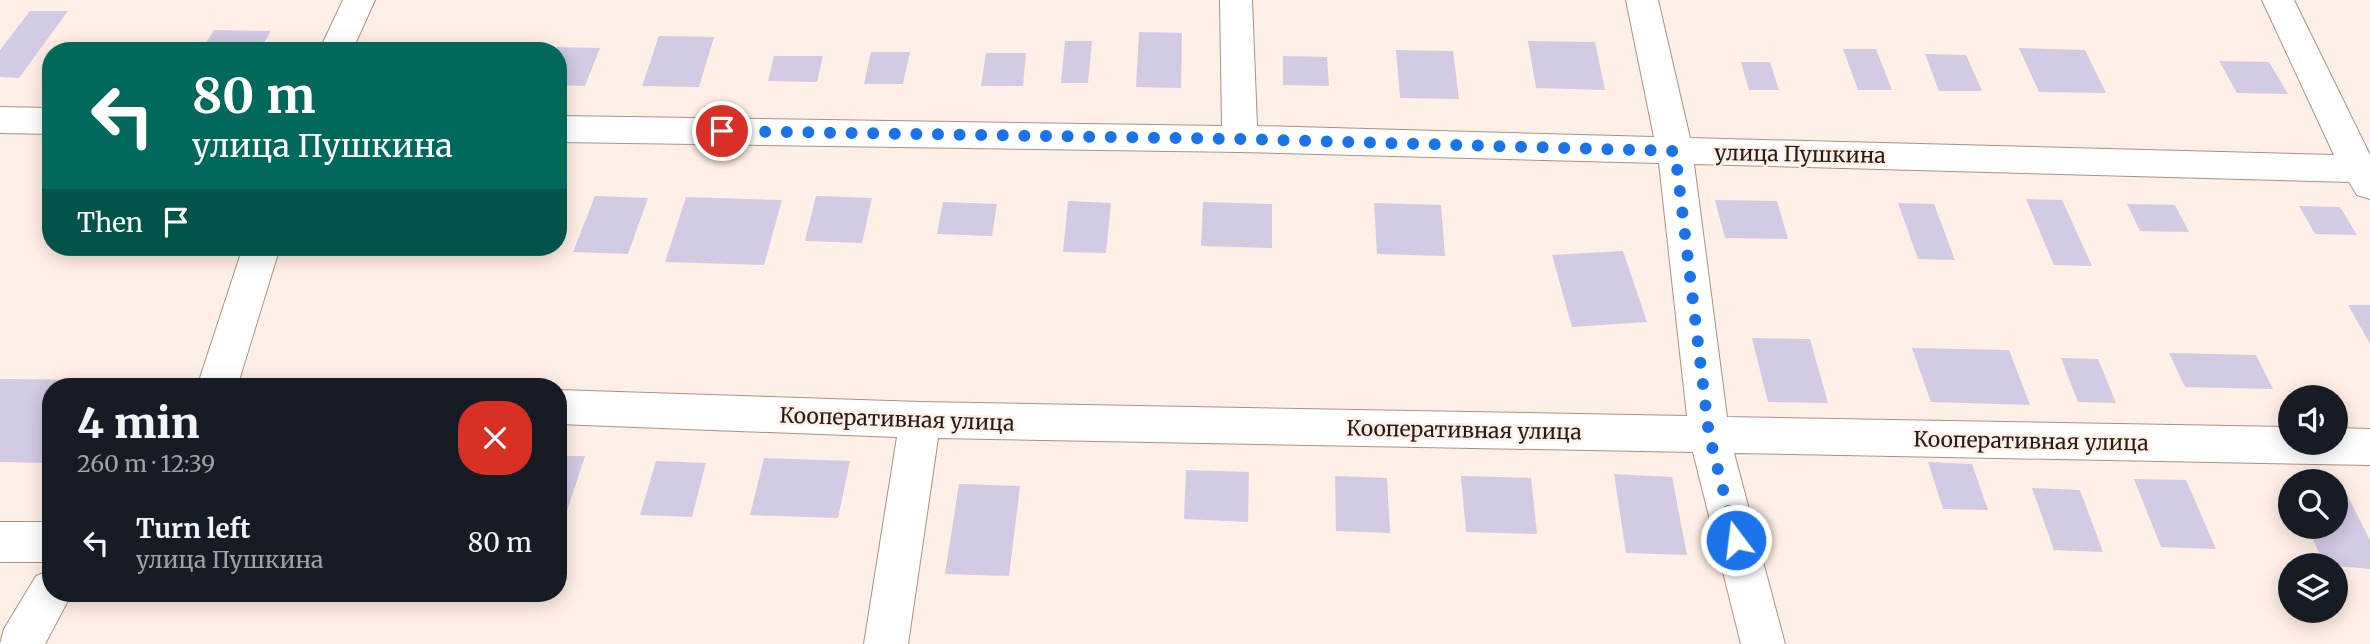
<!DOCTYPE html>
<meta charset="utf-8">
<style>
:root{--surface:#171b24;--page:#20242c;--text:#f1f3f6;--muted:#9ea1a6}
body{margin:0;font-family:Merriweather,serif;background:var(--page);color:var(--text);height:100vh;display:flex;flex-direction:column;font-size:26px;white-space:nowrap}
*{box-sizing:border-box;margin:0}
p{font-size:23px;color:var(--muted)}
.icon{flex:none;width:38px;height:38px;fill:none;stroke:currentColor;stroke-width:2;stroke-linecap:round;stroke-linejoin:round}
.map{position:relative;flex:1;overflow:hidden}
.drawer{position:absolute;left:42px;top:378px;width:525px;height:224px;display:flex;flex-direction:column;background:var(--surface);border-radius:28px;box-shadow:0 4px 18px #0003}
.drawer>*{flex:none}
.guide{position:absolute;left:42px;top:42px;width:525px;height:214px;border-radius:28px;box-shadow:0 4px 18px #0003;background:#00695c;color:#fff;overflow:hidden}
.buttons{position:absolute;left:2278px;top:385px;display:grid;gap:14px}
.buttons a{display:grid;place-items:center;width:70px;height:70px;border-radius:50%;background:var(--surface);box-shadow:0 4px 18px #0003;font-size:35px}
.pin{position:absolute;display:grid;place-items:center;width:60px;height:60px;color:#fff;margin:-30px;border:4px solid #fff;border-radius:50%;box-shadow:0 2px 7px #0007}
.me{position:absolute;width:77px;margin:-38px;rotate:345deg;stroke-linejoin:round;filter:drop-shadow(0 0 5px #0008)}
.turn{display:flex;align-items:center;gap:24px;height:147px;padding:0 35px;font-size:32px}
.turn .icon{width:91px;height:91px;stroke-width:2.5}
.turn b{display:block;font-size:49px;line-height:60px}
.then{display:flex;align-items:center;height:66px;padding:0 35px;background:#0003;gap:14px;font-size:26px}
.round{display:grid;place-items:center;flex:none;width:74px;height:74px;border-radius:28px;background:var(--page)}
.headline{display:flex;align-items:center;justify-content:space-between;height:119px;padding:0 35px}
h1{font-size:42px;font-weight:800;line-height:52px}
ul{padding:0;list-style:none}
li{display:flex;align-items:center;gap:21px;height:91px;padding:0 35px}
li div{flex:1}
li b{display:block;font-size:26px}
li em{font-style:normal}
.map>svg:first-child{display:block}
</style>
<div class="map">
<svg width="2370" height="644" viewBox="0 0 2370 644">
<rect width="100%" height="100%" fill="#ffefe6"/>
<path fill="#d3cae3" d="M30,11H68L19,78L0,77V50Z
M214,30L271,31L259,51H201Z
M1139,32L1182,33L1181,88L1136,87Z
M659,36L714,37L699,87L642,86Z
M1065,41H1092L1088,83H1061Z
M1528,41L1595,42L1605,90L1536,88Z
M377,46H445L443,51H374Z
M557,47L600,48L585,86L558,85Z
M2019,48L2085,50L2106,93L2039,92Z
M1843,49H1876L1892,90H1858Z
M1396,50L1453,51L1459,99L1400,98Z
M871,52H910L903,84H864Z
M986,53H1026L1023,86H981Z
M1925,54L1966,55L1982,91H1939Z
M774,56H823L817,82L768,81Z
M1283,56L1327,57L1329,86L1283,85Z
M2219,61L2269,62L2288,94L2237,93Z
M1741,62H1770L1779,90H1749Z
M595,196L648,198L628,254L573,252Z
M816,196L872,198L862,243L805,241Z
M686,197L782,200L764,265L665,262Z
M2026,199L2062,200L2092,266L2054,265Z
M1715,200L1777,201L1788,239L1725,238Z
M1068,201L1111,203L1106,253L1063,252Z
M943,202L997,204L992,236L937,234Z
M1203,202L1272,204V248L1201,246Z
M1374,203L1441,205L1445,256L1377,254Z
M1898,203L1934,204L1955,260L1918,259Z
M2127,204L2175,205L2189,232L2140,231Z
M2299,206L2340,207L2357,235L2315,234Z
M1623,251L1647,322L1572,327L1552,255Z
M2348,305H2370V344Z
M1752,338L1810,339L1828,403L1768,402Z
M1912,348L2009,350L2030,405L1931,402Z
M2169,353L2256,355L2273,389L2185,387Z
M2061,358L2098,359L2116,403L2078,402Z
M0,379L115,380L111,387H51V463L0,462Z
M558,456H585L567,511L558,510Z
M764,458L850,461L838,518L750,515Z
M656,461L706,463L692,517L640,515Z
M1928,462L1972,464L1988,510L1943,509Z
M1186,470L1249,472L1248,522L1184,519Z
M1614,474L1672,477L1687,555L1626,553Z
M1335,476L1387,478L1390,533L1336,531Z
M1461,476L1531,478L1537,534L1466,532Z
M2134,479L2186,480L2216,549L2161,547Z
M959,484L1020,486L1009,576L945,574Z
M2336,486L2343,487L2370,540V569L2325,565L2307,527H2336Z
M2032,488L2080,490L2103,552L2054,550Z"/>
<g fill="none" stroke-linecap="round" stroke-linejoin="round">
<g stroke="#aa9283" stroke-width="2">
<path id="minor" d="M343,0H375L352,51H319Z
M1220,0H1252L1257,126L1654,137L1626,0H1658L1690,138L2334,155L2262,0H2294L2370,155V199L2357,195L2349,182L1694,164L1727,417L2291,427V443H2336V428L2370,429V465L1734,453L1785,644H1741L1693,452L938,438L908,644H864L897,437L558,424V390L920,402L1687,416L1659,163L1240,152L558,142V116L1222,126Z
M0,107L51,108V134L0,133Z
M243,247H280L237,387H197Z
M0,522H51V562H0Z
M51,570V593H72L45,644H0L4,629L36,576Z"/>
</g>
<use href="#minor" fill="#fff" fill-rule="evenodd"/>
</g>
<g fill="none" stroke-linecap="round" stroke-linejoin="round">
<path stroke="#1a73e8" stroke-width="12" stroke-dasharray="0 21.6" d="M722,131L1240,139L1675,151L1709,435L1736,540"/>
</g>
<g text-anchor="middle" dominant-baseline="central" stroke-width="5" stroke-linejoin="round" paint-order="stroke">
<g font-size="21" fill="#251c17" stroke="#ffefe6">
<text transform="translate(1800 154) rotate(1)">улица Пушкина</text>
<text transform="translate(897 419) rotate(2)">Кооперативная улица</text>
<text transform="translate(1464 430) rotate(1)">Кооперативная улица</text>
<text transform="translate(2031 441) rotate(1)">Кооперативная улица</text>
</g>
</g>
</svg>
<div class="buttons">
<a><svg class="icon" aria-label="sound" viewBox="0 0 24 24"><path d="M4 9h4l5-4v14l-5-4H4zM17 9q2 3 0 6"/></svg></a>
<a><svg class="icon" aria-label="search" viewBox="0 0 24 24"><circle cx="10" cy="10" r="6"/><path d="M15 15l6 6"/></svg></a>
<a><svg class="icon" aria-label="layers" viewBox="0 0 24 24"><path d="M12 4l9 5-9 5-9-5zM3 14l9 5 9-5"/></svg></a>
</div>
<div class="pin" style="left:722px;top:131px;background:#d93025"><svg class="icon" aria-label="arrive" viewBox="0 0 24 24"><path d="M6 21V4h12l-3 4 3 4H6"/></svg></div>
<svg class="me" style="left:1736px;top:540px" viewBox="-20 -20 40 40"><circle r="17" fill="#1a73e8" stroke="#fff" stroke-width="3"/><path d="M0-11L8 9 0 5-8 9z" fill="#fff"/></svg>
<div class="guide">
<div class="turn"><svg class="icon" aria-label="left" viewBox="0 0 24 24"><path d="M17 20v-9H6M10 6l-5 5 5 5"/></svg><div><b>80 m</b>улица Пушкина</div></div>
<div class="then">Then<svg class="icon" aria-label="arrive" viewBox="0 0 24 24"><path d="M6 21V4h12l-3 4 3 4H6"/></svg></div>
</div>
<section class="drawer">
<div class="headline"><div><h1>4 min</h1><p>260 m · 12:39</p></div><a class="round" style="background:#d93025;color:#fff"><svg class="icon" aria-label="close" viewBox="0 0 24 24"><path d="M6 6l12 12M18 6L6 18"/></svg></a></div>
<ul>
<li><svg class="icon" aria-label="left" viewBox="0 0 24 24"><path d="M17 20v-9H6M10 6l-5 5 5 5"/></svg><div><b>Turn left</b><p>улица Пушкина</p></div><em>80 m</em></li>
</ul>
</section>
</div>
